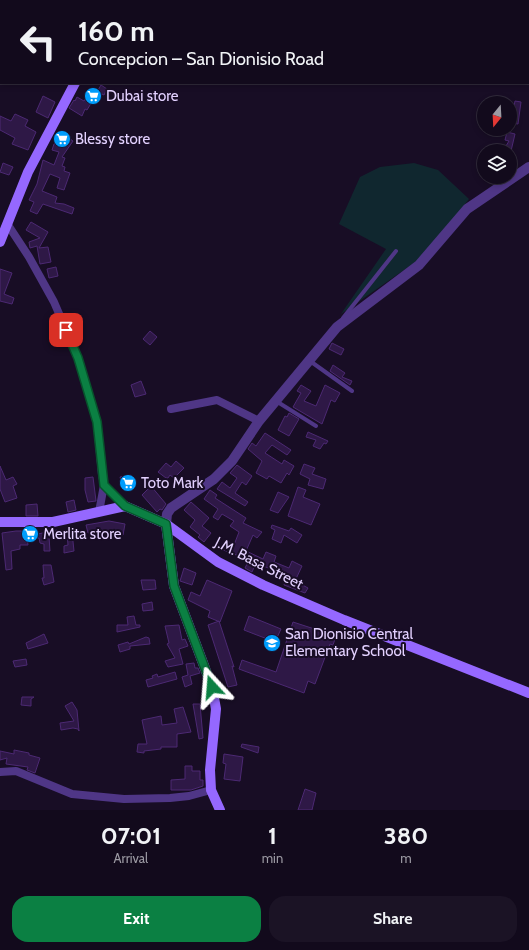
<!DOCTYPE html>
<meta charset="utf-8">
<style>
:root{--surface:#120a1c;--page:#1b1325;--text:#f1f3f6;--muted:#9c9aa3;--line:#312b3b;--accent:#0b8043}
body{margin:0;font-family:Cabin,sans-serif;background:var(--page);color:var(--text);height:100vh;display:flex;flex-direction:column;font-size:15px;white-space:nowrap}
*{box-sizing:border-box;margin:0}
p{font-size:13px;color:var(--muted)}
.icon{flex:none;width:22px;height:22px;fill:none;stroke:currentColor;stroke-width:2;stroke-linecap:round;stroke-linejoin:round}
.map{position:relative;height:810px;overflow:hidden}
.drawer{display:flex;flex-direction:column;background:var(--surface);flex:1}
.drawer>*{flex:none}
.hud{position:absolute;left:0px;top:0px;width:529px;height:84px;box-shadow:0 2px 6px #0003,0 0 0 1px var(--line);background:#120a1c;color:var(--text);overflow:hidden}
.needle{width:26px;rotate:198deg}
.controls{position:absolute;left:477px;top:96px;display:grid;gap:8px}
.controls a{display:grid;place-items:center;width:40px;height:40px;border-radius:50%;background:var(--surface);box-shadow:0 2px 6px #0003,0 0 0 1px var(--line);font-size:20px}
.pin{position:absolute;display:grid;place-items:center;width:34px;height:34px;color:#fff;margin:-17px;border-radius:8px;box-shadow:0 2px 6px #0006}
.me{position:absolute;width:44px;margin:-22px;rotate:341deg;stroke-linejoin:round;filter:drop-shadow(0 0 3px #0008)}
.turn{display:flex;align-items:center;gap:14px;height:84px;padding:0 12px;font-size:18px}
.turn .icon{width:52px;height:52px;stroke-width:2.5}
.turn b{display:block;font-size:28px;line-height:34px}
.eta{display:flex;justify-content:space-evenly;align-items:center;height:68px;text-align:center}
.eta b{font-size:24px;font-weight:800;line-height:28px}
.button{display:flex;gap:8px;margin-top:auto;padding:8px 12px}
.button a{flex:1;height:46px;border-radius:16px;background:var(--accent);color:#fff;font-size:16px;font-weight:800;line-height:46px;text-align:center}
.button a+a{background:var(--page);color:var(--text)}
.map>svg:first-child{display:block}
</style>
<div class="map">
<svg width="529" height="810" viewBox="0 0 529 810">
<rect width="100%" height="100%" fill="#180d25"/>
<path fill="#10272f" d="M414,163L438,170L469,199L424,256L341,314L386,249L339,224L360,177L380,167Z"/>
<path fill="#2e1846" stroke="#4c2973" d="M101,85L107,89L104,95L102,94L97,102L93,100L87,110L85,109L82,116L69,108L74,100L75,101L77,97L84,101L92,89L97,92Z
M43,96L55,102L48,118L36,112Z
M515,101L521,102L518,124L511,123Z
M15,114L28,120L25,126L36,132L28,150L12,144L15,138L0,130V116L11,121Z
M507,132L515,134L511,151H503L509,141L505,140Z
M63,134L73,141L62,157L65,158L62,166L65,167L64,171L70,173L64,190L57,188L60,178L50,174L42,191L57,197L55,203L64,204L74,208L72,214L43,204L37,214L30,211L34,202L29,200L37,184L43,160L54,165L59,152L52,150L54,144Z
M3,163L13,167L9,175L0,172Z
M31,222L48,232L39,248L48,247L51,262L40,264L37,246L30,248L29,242L40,238L26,230Z
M56,267L58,276L49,278L47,269Z
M0,269L12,273L4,294L14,298L12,304L0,301Z
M150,331L157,337L150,345L143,339Z
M332,343L344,349L341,355L329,349Z
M333,365L345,373L342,377L352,381L350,385L330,371Z
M141,381L146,394L135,397L131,385Z
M301,385L311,391L304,401L316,406L325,385L340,393L335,402L331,400L322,424L293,407L301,393L297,391Z
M289,413L299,419L289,436L278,430L285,416L287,417Z
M308,432L328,441L326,444L324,443L320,449L313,446L316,440L306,437Z
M265,433L291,450L287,455L272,445L265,453L282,464L284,460L294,466L289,475L287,473L281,483L269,476L267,479L256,473L262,461L248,449L252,443L256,446Z
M176,461L184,468L174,478L170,475L168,478H166L158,472L166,463L171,467Z
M304,464L315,468L312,474L326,479L323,489L308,485L310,479L300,474Z
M237,465L252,476L246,485L242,482L235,493L248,502L245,506L217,489L222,482L230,488L237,478L230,473Z
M0,466L6,480L13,477L17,484L13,486L17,498L5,502L0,489Z
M131,475L133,485L123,488L120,477Z
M93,477L96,501L88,502L85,490V478Z
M151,486L166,504L162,510L160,509L157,512L142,495Z
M298,487L306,490L303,497L320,504L311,525L288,516Z
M210,490L217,495L215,498L246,518L243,523L262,532L257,538L253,535L246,551L263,559L266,552L276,556L274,562L289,568L292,561L302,566L295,581L308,588L305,593L284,585L285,581L271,575L273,570L256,563L252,572L245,568L249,560L221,549L226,540L234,545L239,532L230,526L234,521L222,514L218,520L213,517L218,509L204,499Z
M278,492L289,497L278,513L270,510Z
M74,500L76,510L68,512L66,502Z
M191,502L209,518L202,526L211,533L204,542L198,537L200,535L190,527L195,520L184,510Z
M37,504L38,516H26V505Z
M109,521L125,524L123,535L113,534L114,531L103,532V530L88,533L86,525Z
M272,525L289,531L291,528L302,535L297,543L284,535L281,543L272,539L275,530L271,528Z
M57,530V537H49L50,551H44V544L40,543L39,538H34L33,535Z
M16,531H22V533L32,532V538H27L28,545H20V549L11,551L12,569L6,570L2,533Z
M67,532H72L74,551L64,553V546L68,545Z
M43,565H51L54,582L44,585L42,578H44Z
M184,568L196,573L192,585L180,581Z
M141,580H155L156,589L143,590Z
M207,580L232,591L220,622L208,617L210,611L188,600L191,592L200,596Z
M152,602L153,610L143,611L142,604Z
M134,616L136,625H140V627L117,632V625H128L127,617Z
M249,616L281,629L275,642L244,630Z
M219,621L234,667L232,666L237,685L228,687L208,625Z
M293,622L336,636L333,645L330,644L315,684L308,681L304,693L239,669L242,660L276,672Z
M179,625L182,640L185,639L188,646L179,649L183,664L168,667L165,661L175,658L167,644L169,643L165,626Z
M44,634L48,643L28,649L26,643Z
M146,637L149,638L150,644L130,646V649L120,652L118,645L128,642L129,644Z
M26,659L27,665L15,667L13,661Z
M194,663L195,668H198L200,673L190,676L192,684L185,687L182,677L188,675L186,664Z
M175,672L177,679L148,687L146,680L153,678L152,676L157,674L158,677Z
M22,697H34L31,699V706L21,705Z
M72,702L77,710L79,731L78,729L73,728L61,730L60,723L74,721L65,706Z
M193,704H200L203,738L199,739Z
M183,707L191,732L177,734V747H161V749L144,751V753L137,752L138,744H147L142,720L161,716L162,725L177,723L174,709Z
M242,744L259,747L258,753L241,747Z
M14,750L29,753V755L40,758L35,773L27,770L28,767L6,764L7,758L0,760V751L14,754Z
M224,754L243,757L240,781L224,779L226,764L223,763Z
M185,766H192V771H200V780H203V786L191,790H171V780L185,779Z
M305,789L316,793L312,810H298Z"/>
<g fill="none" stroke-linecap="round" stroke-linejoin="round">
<path stroke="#299bbb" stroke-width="1" stroke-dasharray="2 3" stroke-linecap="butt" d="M187,0V1"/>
<path stroke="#4f3686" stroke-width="4" d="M343,318L396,251
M310,361L352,391
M276,401L316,426"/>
<path stroke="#4f3686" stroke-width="8" d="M8,225L29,257L54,302L78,358L97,422L102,475L104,485L125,506
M171,409L217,400L259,421
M99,512L104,485
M0,772L16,771L72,794L124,799L170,798L189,796L211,790"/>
<path stroke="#4f3686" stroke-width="10" d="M166,524L167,514L171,508L214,479L232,461L259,421L337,327L419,265L467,209L529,167"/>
<path stroke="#9568ff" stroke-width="10" d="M128,1L129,0
M0,242L28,172L75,83
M0,522H53L125,506L166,524L218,562L263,585L344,620L529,693
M166,524L174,586L212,687L216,709L210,770L211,790L220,810"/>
</g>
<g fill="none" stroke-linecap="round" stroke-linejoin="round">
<g stroke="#07532c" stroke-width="10">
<path id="route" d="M66,330L78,358L97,422L104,485L125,506L166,524L174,586L212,687"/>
</g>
<use href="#route" stroke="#0b8043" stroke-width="7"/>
</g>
<defs>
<g id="supermarket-disc" transform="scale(0.9)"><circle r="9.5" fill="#009dfc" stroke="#180d25"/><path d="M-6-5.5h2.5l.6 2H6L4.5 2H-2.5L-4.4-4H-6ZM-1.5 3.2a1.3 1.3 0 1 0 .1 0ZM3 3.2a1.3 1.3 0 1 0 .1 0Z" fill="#fff"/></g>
<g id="school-disc" transform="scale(0.9)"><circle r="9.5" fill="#009dfc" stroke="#180d25"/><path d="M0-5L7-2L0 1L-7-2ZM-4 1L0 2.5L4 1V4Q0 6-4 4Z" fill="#fff"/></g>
</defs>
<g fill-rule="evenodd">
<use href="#supermarket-disc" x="93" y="96"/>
<use href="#supermarket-disc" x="62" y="139"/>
<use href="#supermarket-disc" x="128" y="483"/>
<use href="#supermarket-disc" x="30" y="534"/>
<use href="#school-disc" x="272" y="643"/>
</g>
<g text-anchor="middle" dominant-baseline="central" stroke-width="4" stroke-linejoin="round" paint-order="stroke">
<g font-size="15" fill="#e3d1ff" stroke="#180d25" text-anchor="start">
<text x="106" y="96">Dubai store</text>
<text x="75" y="139">Blessy store</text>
<text x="141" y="483">Toto Mark</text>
<text x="43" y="534">Merlita store</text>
<text x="285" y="634">San Dionisio Central<tspan x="285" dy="17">Elementary School</tspan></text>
</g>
<g font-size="15" fill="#e3d1ff" stroke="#180d25">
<text transform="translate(259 563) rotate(27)">J.M. Basa Street</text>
</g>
</g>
</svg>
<div class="controls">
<a><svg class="needle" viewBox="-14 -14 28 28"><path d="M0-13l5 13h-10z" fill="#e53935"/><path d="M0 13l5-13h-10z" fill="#9c9aa3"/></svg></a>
<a><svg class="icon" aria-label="layers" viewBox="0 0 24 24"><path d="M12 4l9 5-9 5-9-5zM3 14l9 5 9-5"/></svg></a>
</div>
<div class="pin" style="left:66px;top:330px;background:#d93025"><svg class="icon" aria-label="arrive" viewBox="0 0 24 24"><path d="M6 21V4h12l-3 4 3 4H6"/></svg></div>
<svg class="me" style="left:212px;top:687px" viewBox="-20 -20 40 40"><path d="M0-17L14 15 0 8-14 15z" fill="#0b8043" stroke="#fff" stroke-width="4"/></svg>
<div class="hud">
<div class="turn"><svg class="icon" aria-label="left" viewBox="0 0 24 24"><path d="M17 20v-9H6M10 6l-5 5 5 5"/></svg><div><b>160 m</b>Concepcion – San Dionisio Road</div></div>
</div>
</div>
<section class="drawer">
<div class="eta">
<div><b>07:01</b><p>Arrival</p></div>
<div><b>1</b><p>min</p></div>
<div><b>380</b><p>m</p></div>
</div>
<div class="button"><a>Exit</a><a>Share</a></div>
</section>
